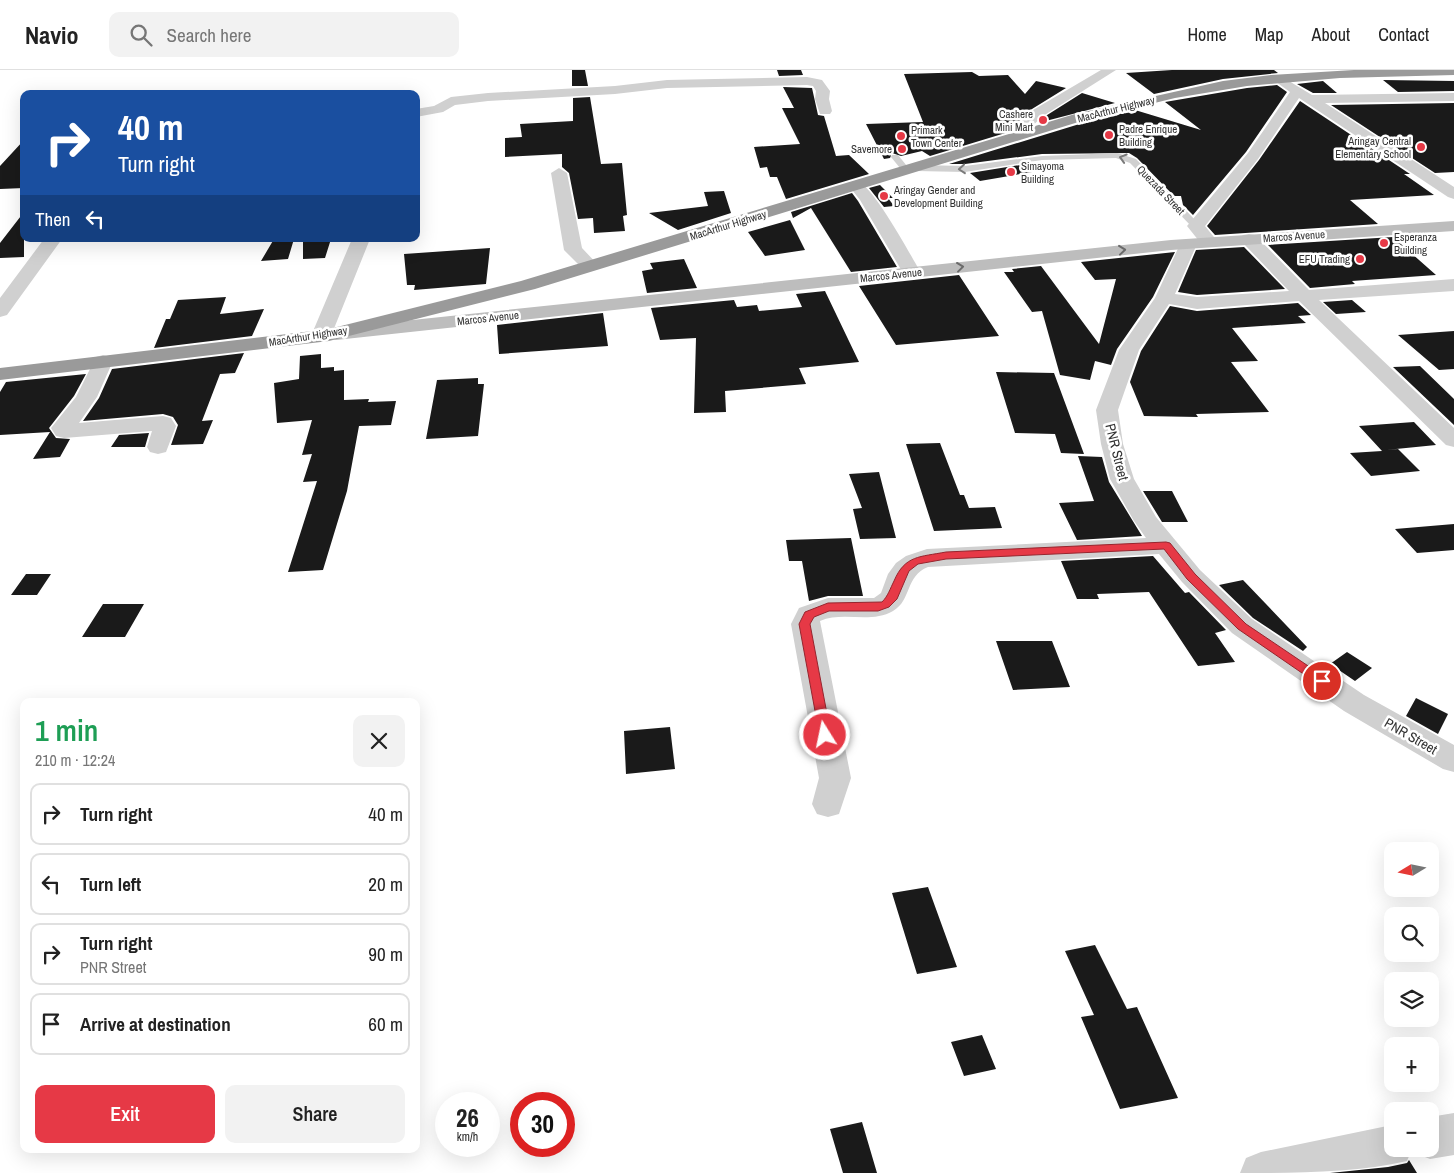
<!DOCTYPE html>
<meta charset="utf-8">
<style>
:root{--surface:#fff;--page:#f2f2f2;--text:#222;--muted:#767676;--line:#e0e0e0;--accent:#e63946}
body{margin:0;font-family:"Archivo Narrow",sans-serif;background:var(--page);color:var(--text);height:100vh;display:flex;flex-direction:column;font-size:19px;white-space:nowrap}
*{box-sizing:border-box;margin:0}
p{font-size:16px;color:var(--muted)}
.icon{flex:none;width:28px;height:28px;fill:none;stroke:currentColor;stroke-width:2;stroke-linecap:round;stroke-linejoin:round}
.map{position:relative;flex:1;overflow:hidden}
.panel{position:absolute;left:20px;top:628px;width:400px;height:455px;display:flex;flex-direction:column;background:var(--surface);border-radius:10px;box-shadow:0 5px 20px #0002}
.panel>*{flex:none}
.top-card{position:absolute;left:20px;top:20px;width:400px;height:152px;border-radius:10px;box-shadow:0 5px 20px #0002;background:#1a4fa0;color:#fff;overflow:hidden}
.needle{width:32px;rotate:260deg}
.tools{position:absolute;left:1384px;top:772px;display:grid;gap:10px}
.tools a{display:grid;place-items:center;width:55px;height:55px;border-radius:10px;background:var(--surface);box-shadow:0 5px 20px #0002;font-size:25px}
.speed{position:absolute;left:435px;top:1022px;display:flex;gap:10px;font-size:25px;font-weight:700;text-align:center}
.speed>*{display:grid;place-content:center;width:65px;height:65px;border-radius:50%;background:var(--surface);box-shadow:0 5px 20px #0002;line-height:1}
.speed small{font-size:12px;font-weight:400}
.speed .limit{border:8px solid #d22;background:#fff;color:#111}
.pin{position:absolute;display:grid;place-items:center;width:42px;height:42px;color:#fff;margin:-21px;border:2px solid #fff;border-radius:50%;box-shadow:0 1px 5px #0007}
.me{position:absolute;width:55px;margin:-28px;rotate:350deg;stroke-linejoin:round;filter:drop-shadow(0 0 4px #0008)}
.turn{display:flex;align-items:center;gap:18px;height:105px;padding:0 15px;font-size:22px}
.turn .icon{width:65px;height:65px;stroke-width:2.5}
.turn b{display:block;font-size:35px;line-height:42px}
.then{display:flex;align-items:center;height:48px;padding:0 15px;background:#0003;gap:10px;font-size:19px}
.round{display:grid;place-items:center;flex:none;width:52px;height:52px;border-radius:10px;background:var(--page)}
.head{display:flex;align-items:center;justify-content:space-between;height:85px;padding:0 15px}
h1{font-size:30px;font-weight:600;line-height:38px;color:#1e9e55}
.cta{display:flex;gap:10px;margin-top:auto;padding:10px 15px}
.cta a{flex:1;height:58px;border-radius:10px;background:var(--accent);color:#fff;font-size:20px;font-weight:600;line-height:58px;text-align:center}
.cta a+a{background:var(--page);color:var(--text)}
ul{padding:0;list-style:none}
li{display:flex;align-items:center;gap:15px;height:62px;margin:0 10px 8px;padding:0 5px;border:2px solid var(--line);border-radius:10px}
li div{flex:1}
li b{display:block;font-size:19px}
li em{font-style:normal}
header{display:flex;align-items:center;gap:30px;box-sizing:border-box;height:70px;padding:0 25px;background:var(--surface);border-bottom:1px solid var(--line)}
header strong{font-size:24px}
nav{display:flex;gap:28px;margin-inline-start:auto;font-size:18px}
.search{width:350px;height:45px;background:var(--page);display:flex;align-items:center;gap:12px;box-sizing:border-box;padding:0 18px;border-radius:10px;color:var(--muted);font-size:19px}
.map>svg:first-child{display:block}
</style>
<header>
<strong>Navio</strong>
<div class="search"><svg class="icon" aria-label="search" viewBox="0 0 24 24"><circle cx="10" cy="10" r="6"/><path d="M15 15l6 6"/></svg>Search here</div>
<nav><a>Home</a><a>Map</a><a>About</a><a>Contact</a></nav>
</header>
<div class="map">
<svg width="1454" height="1103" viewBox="0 0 1454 1103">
<rect width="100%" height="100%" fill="#fff"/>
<path fill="#1a1a1a" d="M572,0H585L588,16H572Z
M777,0H801L803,5L779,6Z
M1172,0H1274L1278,3L1223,9L1154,24L1126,3Z
M972,2L979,6L1008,5L1025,24L1036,11L1066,18L1032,39L1012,58V61L930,86L922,81L901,86L892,83L890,88L884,89L866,54L923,52L904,4Z
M1383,10L1454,11V21L1398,22Z
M1323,11L1337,23H1313L1297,14Z
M1277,15L1287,22L1246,82L1193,145L1183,135L1181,126H1174L1137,88L1129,83L1042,84L965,94H949L1086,52L1135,40L1201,60L1165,32L1247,18Z
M783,17L812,18L818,45L824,46L836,86L849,85L869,104L786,129L777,107H770L767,97L760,98L754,77L800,74L782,38H794Z
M1082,23L1115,33L1038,53L1044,47Z
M590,27L601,94L622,93L627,145L623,146L625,161L594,163L593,148L578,149L569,103L562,97V84L505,87V68L522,67L520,54L573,51V28Z
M1300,31L1410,104H1404L1434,125L1350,130L1378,154L1215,165L1207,156L1259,90Z
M1454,33V102L1435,103L1331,35Z
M24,70V118L0,119V96Z
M1039,92L1050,99L980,111L970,103Z
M880,115L893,128H888L894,136L884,137L869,118Z
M724,121L731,143L678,160L649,143L708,136L704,122Z
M852,123L858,131L897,197L851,202L811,138L793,148L791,142Z
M24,142V187L0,188V173Z
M790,150L805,180L765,186L748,162Z
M1393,167L1436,205L1352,211L1355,214L1310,218L1268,175Z
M274,169H294L288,189L261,191Z
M303,169H331L325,188L303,189Z
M1244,177L1285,219L1197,225L1178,222L1196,180Z
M490,178L486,214L414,220L415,215H407L404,184Z
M1175,182L1153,227L1117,279L1111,295L1095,291L1090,310L1060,305L1042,241L1032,242L1004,202H1014L1012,199L1041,196L1099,274L1116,209L1095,210L1081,192Z
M684,189L697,218L647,223L642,201L653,199L650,193Z
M959,205L999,266L896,275L859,216Z
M825,221L859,292L799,298L806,314L725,321L726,342L694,343L696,268L660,270L651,238L734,230L737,237L757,235L759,241L802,237L796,224Z
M226,227L220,244L264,239L252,266L154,278L166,249H170L178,230Z
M1352,230L1366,242L1336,244L1323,232Z
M1298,233L1311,245L1298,246L1306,253L1232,258L1258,291L1231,292L1269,342L1196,344L1198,347L1144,346L1130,312L1141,281L1170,236L1197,241Z
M603,243L608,276L499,284L497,255Z
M1454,261V299L1439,300L1398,265Z
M244,283L235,303L220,304L202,351L213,350L203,374L171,375L178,355L173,347L163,344L83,351L99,328L112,299Z
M321,284V298L334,297V301L344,300V330L369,329L368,332L396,331L391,355L359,356L347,421L323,500L288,502L317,411L303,412L312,384L302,385L312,350L277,353L274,313L299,309L300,286Z
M1420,296L1454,329V355L1393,297Z
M996,302L1054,303L1084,384L1061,383L1055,364L1015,363Z
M86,304L74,326L49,358L56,368L70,369L60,387L33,389L50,362L0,365V322L6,312Z
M478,308V314H484L478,366L426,369L437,310Z
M1414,352L1436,375L1386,380L1398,379L1420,401L1371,406L1350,383L1382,381L1359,356Z
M149,363L145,377H111L119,365Z
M940,373L960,425H964L969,438L995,437L1002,458L934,461L906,374Z
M1078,386L1102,387L1109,412L1142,466L1077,470L1059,433L1094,431Z
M879,402L896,468L860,469L853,439L862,438L849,404Z
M1143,421H1172L1188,452H1162Z
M1454,454V480L1417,483L1395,459Z
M851,468L863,526H828L809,531L802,491H789L786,470Z
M1153,486L1185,523L1189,522L1226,560L1215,563L1235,592L1198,596L1149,522L1097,524L1099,529H1077L1061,491Z
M26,504H51L37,525H11Z
M1243,510L1307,577L1303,581L1253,548L1219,515Z
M103,534H144L125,567H82Z
M996,571H1052L1070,617L1013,620Z
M1347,582L1372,598L1355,611L1330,594Z
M1416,628L1448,644L1438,664L1406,646Z
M670,657L675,699L626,704L624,661Z
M928,817L957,897L917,904L892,823Z
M1095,875L1127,939L1137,937L1178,1028L1120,1039L1081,947L1094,945L1065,881Z
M982,965L996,999L964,1006L951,972Z
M862,1052L877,1103H843L830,1059Z
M1409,1090L1417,1103H1330L1388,1097L1407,1093Z"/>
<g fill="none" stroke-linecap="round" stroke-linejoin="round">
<path fill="#d0d0d0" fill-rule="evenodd" d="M1117,83L1136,89L1199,154V158H1193L1130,93L1116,88L1042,90L965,102L916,101L912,98L916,95L965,96L1042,86Z
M892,85H898L911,101L910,103H904L891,87Z"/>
<path fill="#d0d0d0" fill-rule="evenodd" d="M1101,0H1116L1043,46L1028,60L1029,65L1027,68H1017L1013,59L1033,40Z
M1279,5L1312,25L1454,23V31L1325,33L1454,117V129L1448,127L1299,28L1258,89L1205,156L1218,172L1215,176H1203L1187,156L1248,83L1290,22L1272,9Z
M807,7L822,10L830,21L829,29L832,41L830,44H820L815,29L816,21L813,16L807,15L667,18L615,24L488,31L455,35L443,42L416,47V39L434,36L451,27L488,23L615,16L667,10Z
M559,98L567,103L582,178L599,196L596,200H584L564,180L551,103Z
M857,111C873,115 911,186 921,203L918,207H906L903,203L860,130L849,116Z
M1249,164L1255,165L1309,220L1454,209V221L1319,230L1454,358V377L1446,375L1299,231L1197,239L1169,234L1139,280L1118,340L1123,374L1134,409L1156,447L1200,500L1252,549L1364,625L1454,675V702L1443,699L1344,641L1232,563L1182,512L1159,484L928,497C905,506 912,530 893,541C871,554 843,541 820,551L851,708L839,744L828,747L817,744L812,734L819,708L791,554L799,538L828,528H874L881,523L888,504L896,493L906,486L927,479L1146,468L1134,451L1110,409L1101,374L1096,340L1119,280L1155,228L1182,170H1194L1197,174L1175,224L1197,227L1289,221L1243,173L1240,169L1243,165Z
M44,169H62L7,245L0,247V228Z
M352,169H370L331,266L328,270L321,272L314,270L311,266Z
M103,285L110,287L113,291L97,327L79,353L163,346L171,348L176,356L166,382L158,384L150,382L147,377L152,361L64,368L56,366L51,358L76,327L96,287Z
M1454,1043V1085L1430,1089L1415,1083L1414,1079H1430V1047Z
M1392,1055V1079H1412L1407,1091C1357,1103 1293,1103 1240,1103L1246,1088L1261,1082Z"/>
<path fill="#bdbdbd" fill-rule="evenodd" d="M1454,151V161L1171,180L336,270L329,268L326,264L329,260L336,258L1171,170Z"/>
<path fill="#9a9a9a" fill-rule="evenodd" d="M1354,0H1454V5L1340,8L1247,16L1175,28L1085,50L535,219L329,271L0,310V298L329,259L521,211L1075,44L1223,11L1271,5Z"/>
</g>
<defs><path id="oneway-chevron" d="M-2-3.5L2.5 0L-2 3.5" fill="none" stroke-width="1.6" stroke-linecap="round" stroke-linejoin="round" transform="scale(1.25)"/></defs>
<g stroke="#7a7a7a">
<use href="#oneway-chevron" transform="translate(1123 88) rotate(-163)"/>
<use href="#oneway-chevron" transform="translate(962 99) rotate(175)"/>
</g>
<g stroke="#6a6a6a">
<use href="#oneway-chevron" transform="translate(1122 180) rotate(-6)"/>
<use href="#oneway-chevron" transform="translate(960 197) rotate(-7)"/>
</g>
<path fill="#e63946" stroke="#96252e" d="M1166,472L1170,473L1195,504L1246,554L1326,608L1328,611L1326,614H1318L1238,559L1187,509L1164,479L946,489L918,494L909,501L897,529L889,537L878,541H829L814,547L810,554L831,665L825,670L820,668L799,554L805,542L828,533L882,532C888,526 890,519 894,511C905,485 920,487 946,482Z"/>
<g fill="#e63946" stroke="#fff" stroke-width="2">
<circle cx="1043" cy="50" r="5"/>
<circle cx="1109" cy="65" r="5"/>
<circle cx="901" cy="66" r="5"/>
<circle cx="1421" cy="77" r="5"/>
<circle cx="902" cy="79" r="5"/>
<circle cx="1011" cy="102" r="5"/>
<circle cx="884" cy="126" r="5"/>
<circle cx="1384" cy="173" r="5"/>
<circle cx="1360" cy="189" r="5"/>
</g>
<g text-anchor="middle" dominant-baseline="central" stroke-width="5" stroke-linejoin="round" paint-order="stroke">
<g font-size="11" fill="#333" stroke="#fff">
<text transform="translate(1116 39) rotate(-14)">MacArthur Highway</text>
<text transform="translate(1161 120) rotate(46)">Quezada Street</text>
<text transform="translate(728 155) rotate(-17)">MacArthur Highway</text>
<text transform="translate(1294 166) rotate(-4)">Marcos Avenue</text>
<text transform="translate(891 205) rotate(-6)">Marcos Avenue</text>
<text transform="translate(488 248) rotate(-6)">Marcos Avenue</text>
<text transform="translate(308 266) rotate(-9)">MacArthur Highway</text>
</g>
<g font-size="11" fill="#333" stroke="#fff" text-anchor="start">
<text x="1033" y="44" text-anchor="end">Cashere<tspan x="1033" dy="13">Mini Mart</tspan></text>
<text x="1119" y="59">Padre Enrique<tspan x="1119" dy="13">Building</tspan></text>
<text x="911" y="60">Primark<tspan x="911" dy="13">Town Center</tspan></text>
<text x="1411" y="71" text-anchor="end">Aringay Central<tspan x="1411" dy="13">Elementary School</tspan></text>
<text x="892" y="79" text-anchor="end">Savemore</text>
<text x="1021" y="96">Simayoma<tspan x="1021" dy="13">Building</tspan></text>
<text x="894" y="120">Aringay Gender and<tspan x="894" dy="13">Development Building</tspan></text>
<text x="1394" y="167">Esperanza<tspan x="1394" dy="13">Building</tspan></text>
<text x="1350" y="189" text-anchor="end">EFU Trading</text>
</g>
<g font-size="14" fill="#333" stroke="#fff">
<text transform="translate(1117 382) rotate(76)">PNR Street</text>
<text transform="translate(1411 666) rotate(30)">PNR Street</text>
</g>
</g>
</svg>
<div class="tools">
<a><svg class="needle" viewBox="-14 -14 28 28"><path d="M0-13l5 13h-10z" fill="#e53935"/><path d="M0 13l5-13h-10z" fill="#767676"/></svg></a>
<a><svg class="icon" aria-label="search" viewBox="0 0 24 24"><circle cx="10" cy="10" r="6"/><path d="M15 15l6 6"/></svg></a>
<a><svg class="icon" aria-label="layers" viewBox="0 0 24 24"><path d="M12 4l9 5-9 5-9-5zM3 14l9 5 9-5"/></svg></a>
<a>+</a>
<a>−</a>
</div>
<div class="speed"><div>26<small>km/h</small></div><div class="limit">30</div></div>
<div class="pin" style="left:1322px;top:611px;background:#d93025"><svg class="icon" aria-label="arrive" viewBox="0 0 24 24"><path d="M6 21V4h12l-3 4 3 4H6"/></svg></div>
<svg class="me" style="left:825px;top:665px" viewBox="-20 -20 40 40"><circle r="17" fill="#e63946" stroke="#fff" stroke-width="3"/><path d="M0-11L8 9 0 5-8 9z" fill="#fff"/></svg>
<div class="top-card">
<div class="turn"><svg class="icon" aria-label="right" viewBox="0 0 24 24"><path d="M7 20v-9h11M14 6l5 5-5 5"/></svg><div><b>40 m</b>Turn right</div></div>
<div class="then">Then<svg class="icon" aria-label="left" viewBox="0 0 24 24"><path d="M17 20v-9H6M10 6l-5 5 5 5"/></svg></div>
</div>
<section class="panel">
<div class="head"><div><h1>1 min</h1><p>210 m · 12:24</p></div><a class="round"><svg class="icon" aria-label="close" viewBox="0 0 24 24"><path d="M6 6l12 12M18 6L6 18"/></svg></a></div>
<ul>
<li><svg class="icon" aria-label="right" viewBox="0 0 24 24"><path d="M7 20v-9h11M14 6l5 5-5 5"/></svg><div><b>Turn right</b></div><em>40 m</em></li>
<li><svg class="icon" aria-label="left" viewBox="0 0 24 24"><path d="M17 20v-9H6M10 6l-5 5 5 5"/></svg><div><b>Turn left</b></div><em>20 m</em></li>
<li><svg class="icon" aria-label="right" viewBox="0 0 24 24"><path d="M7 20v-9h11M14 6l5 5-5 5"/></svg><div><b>Turn right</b><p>PNR Street</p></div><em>90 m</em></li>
<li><svg class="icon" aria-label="arrive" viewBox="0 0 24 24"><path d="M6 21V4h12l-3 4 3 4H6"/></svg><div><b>Arrive at destination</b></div><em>60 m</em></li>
</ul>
<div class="cta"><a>Exit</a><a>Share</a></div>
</section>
</div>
